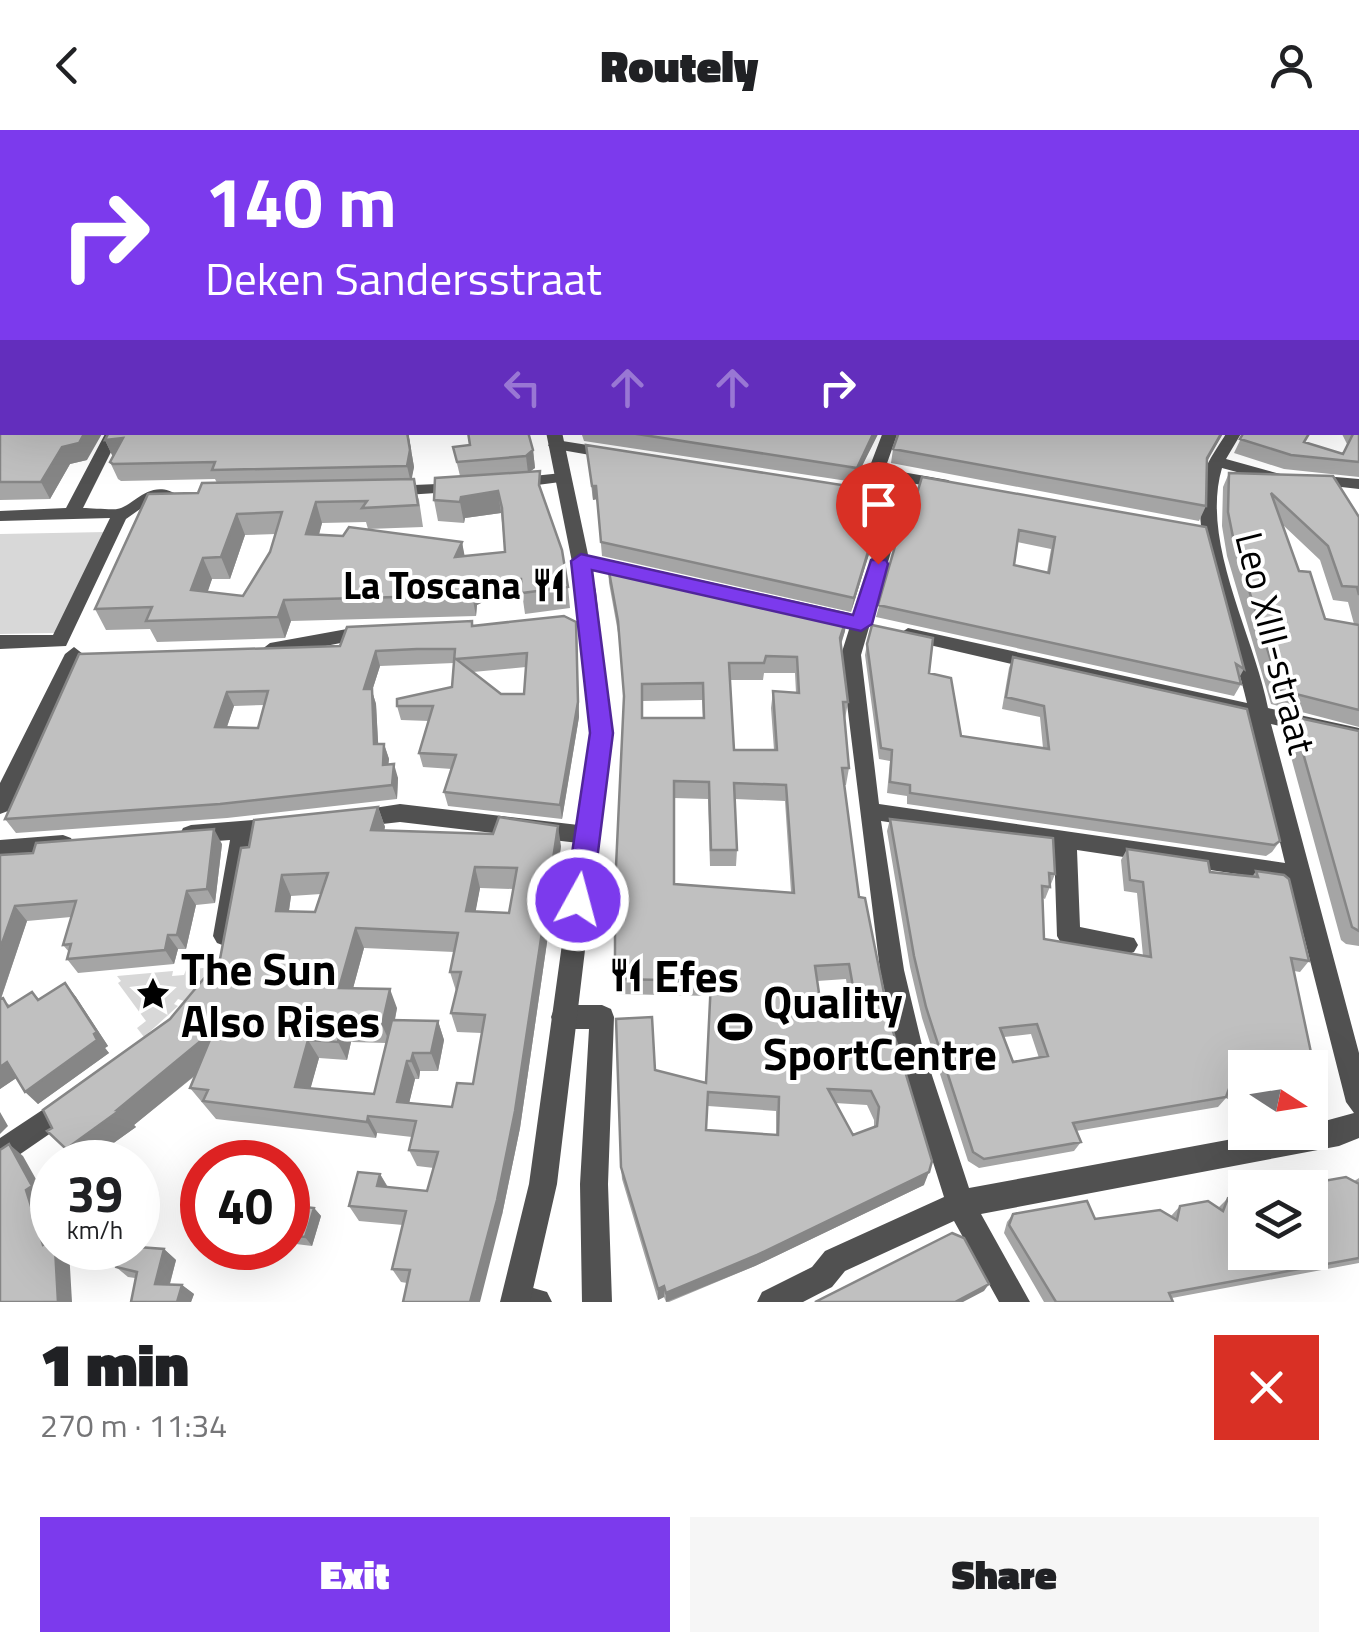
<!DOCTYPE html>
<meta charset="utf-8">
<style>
:root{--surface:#fff;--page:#f6f6f6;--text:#202124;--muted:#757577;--accent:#7c3aed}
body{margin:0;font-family:"Titillium Web",sans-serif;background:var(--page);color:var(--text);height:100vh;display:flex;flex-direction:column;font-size:38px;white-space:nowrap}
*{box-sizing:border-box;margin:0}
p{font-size:32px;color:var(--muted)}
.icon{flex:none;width:55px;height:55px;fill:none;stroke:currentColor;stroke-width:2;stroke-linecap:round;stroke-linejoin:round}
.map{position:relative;height:1172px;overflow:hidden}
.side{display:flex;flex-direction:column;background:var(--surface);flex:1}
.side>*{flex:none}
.banner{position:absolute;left:0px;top:0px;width:1360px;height:305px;box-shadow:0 10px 40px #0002;background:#7c3aed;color:#fff;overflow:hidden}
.needle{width:65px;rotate:102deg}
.fabs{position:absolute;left:1228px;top:920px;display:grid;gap:20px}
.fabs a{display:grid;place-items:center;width:100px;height:100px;border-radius:0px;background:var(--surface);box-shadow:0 10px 40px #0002;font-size:50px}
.speed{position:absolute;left:30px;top:1010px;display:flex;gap:20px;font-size:50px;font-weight:700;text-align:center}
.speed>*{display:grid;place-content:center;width:130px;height:130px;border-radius:50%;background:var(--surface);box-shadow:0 10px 40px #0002;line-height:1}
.speed small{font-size:25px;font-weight:400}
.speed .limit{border:15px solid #d22;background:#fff;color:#111}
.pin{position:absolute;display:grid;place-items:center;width:85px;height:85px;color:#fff;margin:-102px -42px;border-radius:50% 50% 50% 0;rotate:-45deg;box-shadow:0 0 10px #0007}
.pin .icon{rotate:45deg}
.me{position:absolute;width:110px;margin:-55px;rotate:7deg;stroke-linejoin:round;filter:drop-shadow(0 0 8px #0008)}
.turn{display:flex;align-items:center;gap:35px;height:210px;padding:0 40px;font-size:45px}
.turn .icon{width:130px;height:130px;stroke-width:2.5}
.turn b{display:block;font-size:70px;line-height:85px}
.lanes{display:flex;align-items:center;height:95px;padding:0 40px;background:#0003;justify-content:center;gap:50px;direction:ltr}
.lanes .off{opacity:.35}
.round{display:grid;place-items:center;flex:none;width:105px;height:105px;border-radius:0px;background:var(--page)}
.head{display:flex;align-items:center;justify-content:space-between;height:170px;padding:0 40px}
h1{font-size:60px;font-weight:800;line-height:75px}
.action{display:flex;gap:20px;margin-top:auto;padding:20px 40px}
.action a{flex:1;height:115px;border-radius:0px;background:var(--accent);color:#fff;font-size:40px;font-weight:800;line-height:115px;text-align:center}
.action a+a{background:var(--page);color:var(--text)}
header{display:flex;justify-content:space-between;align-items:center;height:130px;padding:0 40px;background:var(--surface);font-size:45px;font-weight:800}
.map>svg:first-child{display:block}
</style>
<header><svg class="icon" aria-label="back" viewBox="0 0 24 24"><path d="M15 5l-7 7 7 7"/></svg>Routely<svg class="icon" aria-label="person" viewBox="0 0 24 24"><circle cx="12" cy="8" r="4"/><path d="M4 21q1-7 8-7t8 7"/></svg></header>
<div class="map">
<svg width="1359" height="1172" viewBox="0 0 1359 1172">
<rect width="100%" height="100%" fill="#fff"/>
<path fill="#d8d8d8" d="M106,402L55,503L0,504V404Z
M211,837L184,871L178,869L174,874L178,876L144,907L137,898L146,891L118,853L121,851L117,846L173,841L172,846L184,845L186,840Z"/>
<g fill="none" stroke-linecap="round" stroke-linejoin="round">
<path fill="#515151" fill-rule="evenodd" d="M1298,0H1359V4L1297,2Z
M106,302H121L83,378C91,378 111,380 117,379C134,377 150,346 179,366L171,371L150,372L126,389L66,516L0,519V505H53L110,388L0,391V381L66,378Z
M883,302H898L885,339L948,350L956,355L948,360L911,353L861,525L879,674L1285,733L1250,589L908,510L899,504L908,498L1247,573C1233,509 1186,408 1204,344C1208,329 1219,316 1227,302H1242L1226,329L1284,345L1286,348L1278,353L1222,338C1200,412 1254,505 1268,578L1359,598V614L1271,594L1359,923V1008L1339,1016L981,1084L1030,1172H999L954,1091L845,1141L832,1157L803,1172H757L762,1162L812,1137L825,1121L944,1067L896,915L880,840L841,525L896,350L881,348L874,366L868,367L860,362ZM881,691L1054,717L1057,806L1061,813L1126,825L1134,822L1138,815L1134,808L1080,797L1077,720L1290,752L1346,972L1354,983L1310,995V1002H1270L969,1058L922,915L904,840Z
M556,310L613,319L621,324L613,329L550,318L548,315Z
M562,343L568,345V351L514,358L506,353L514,348Z
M1312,345L1359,349V359L1306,353L1304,350Z
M461,353L469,358L467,361L390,366L382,361L390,356Z
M581,425L641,439L644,443L635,449L575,435L572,431Z
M369,495L378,501L376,506L270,527L261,520L270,513Z
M74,517L83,524L8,681L0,684V653L65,524Z
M400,674L587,696L595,699L598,705L595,711L587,714L400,692L356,697L348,694L345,688L348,682Z
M277,688L285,691L288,697L285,703L253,708L233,813L225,816L217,813L213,806L230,710L191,713L183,710L180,704L183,698L191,695Z
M63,705L71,708L74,714L71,720L0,728V710Z
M563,875H602L611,879L614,887L608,1054L612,1172H582L580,1054L589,899H563L554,895L551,887L554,879Z
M68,963L77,967L81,976L77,985L0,1038V1008Z
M516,1153L547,1162L552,1172H503L506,1158Z"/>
<path fill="#515151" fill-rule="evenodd" d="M546,302H562L596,462L611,603L557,1054L530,1172H500L529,1054L591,603L578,462Z"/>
</g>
<path fill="#a5a5a5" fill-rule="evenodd" d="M0,0L2,2V302L87,330L70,334L50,369L0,370Z
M303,0H344L341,2Z
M402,0H626L553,2H402Z
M1359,5V347L1284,339L1234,323L1244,302L1305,312L1343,324L1347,314L1341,302H1358Z
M408,302L414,337L411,349L419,370L423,397L368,399L366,392L322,393L319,405L462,412L464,426L505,422L501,383L465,388L464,393L438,391L434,370L460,346L453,317L533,320L535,338L529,342L543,364L568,457L570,478L525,484L523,470L483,472L477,475L476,486L291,491L285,508L157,512L150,499L106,500L95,479L198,363L217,353L215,349L121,351L118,349L110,332L113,327L105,310ZM276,404L270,422L243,466L207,462L212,449H230L245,405Z
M581,302H879L854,352L584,311Z
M586,315L884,376L851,482L602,426L597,369L593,370Z
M893,319L1207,332L1206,376L1199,391L891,333Z
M1229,343L1359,387V597L1271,574L1227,426L1222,396L1223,357ZM1283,395L1320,430L1333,470L1348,472L1354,494L1325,489L1299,441Z
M909,368L1206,397L1244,539L1239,548L1241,554L1234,566L876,487ZM1017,412L1051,419L1047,442L1014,435Z
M608,436L845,501L841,515L848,572L845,589L849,638L846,655H844L859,767L924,1055L755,1136L669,1172H666L664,1167L658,1170L622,1049L621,1037L655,940L706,953L711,866L616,864L615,849L624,569L619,508L609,453ZM764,543H795L796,563L773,561L771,578L774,620H734L730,550H763ZM702,570L703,588H642L643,571ZM674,668L708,669L710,736H736L737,720L735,669L785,671L791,762L674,754ZM846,849L849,869L820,870L817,851ZM835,973L867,975L874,990V997L853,1005ZM708,976L776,981V1005L706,1000Z
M472,491L473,496L577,507L579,587L562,689L448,676L444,662L452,639L423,637L419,623L429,591L401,590L397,576L452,557L454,533L380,536L372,561L376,574L378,614H384L389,629L388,634L398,648L397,669L227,688L16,703L5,689L79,524L340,516ZM526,537L524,564H501L473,542ZM264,575L258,598L227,597L234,576Z
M867,514L929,543L961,606L1043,618L1040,587L1002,579L1009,538L1013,527L1280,711L1272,722L1266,726L907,674V666L887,663L890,631L879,629L865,525Z
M1294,591L1359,601V816L1346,814L1341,810L1285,605Z
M378,677L385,697L384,701L561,716L520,998L502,1085L407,1153L401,1152L392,1139L403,1095L359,1091L349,1076L380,1044L388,1057L427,1061L434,1038L417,1036L409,1020L412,1007L377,1003L376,1008L216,989L190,958L196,945L134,995L136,997L87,1032H81L52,998L170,889L220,829L249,717ZM480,758L513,759L509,783L475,782ZM321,764L315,782L289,781L291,766ZM364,818L454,822L450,842L456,861L451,883L457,902L482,903L473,954L452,977L409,973L415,949H419L420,941H438L444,910L438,891L395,890L397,878L353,858ZM351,912L386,913L374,964L310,959L319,928L347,930Z
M890,689L1055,744L1045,769L1043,768L1044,809L1143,826L1137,763L1124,761L1121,730L1127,719L1210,742L1252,747L1256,741L1309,831L1300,842L1294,841L1313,953L1310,956V938H1245V973L1236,974L1226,968L1218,977L1076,1001L1081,1012L1074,1021L979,1038L968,1031L922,888L910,837L887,701ZM1031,904L1039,928L1013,932L1004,907Z
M222,714L215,773L196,775L186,819H178L174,834L78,843L67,829L69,822L63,815L71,787L27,791L1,869L11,876L32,862L39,869L65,853L76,867L108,916L105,918L109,923L38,974L16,948L0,959V725Z
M1359,1048V1133L1172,1168L1173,1172H1044L1004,1103L1007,1092L1013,1084L1095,1089L1171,1086L1180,1076L1218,1078L1228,1068L1245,1122Z
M288,1075L314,1078L321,1086L312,1116L288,1113Z
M164,1119L176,1130L170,1154L182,1155L194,1164L191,1172H131L135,1148L128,1147L116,1137Z"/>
<path fill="#868686" d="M92,0H148L139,2H83Z
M2,25V41L0,42V26Z
M85,302H103L87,330L70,334L50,369L41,352L62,317Z
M408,302L414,337L411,353L407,336Z
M874,302H879L854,352L857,338Z
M1222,302H1224L1201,342L1207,328Z
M123,308L113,327L105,310Z
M533,320L535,338L528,343L526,326Z
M592,356H596L597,369L593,370Z
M498,361L501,383L465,388L464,393L460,372L461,367Z
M886,362L884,376L851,482L854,468Z
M316,372L322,393L313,425L306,404Z
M237,384L245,405L230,449L221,427Z
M462,412L466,433L455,427Z
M203,428L212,449L201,482L191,460Z
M479,451L483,472L477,475L476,486L472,465L473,453Z
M284,470L291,491L285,508L278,487Z
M848,484L845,501L837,525L840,508Z
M576,492L579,587L562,689L560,675Z
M376,521L380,536L372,561L376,574L379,628L374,614L364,559Z
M227,562L234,576L222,611L215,597Z
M384,614L389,629L387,649L383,635Z
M394,634L398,648L397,669L392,655Z
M378,677L385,697L378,721L371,700Z
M558,696L561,716L520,998L502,1085L480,1172H470Z
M214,699L222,714L215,773L207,759Z
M475,737L480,758L472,801L466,781Z
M282,745L291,766L286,800L276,781Z
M187,761L196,775L186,819L177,805Z
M15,776L27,791L0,871V819Z
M356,798L364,818L348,877L339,858Z
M168,805L178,819L174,834L165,820Z
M65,853L76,867L108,916L105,918L109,923L38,974L25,962Z
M390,859L397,878L390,913L382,895Z
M438,891L444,910L438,941L431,923Z
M342,894L351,912L347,930L338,912Z
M214,900L227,919L134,995L136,997L87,1032H81L66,1019Z
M308,910L319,928L306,975L295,957Z
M413,923L420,941L419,949L411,931Z
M407,931L415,949L405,990L397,972Z
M7,932L21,945L0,959V937Z
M0,982L8,996L0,1004Z
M368,986L377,1003L376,1008L367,992Z
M9,1014L23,1026L46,1067L40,1071L55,1118H66L69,1120L72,1172H58L43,1115Z
M929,1042L924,1055L755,1136L666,1172V1163Z
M380,1044L389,1060L377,1056Z
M314,1078L321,1086L312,1116L305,1107Z
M164,1119L176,1130L167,1164L155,1154Z
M989,1154L984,1161L963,1172H955Z
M182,1155L194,1164L191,1172H177Z
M664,1156V1167L658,1170V1159Z"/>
<path fill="#c0c0c0" stroke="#868686" stroke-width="2.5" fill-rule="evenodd" d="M0,0H92L83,2H2V25L0,26Z
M134,0H296L298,2H129Z
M658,0H674L675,2H661Z
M739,0H1341L1350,2H736Z
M1358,5H1359V332L1291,325L1240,309L1244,302H1310L1304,312L1343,324L1354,302H1358Z
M0,39L2,40V132L0,134Z
M0,145H2V302H85L79,313L62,317L41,352H0Z
M109,302H407L410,320L407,336L212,340L215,332L113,334L110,332L123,308L105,310Z
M468,302H528L533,320L526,326L457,332L453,317L470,315Z
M624,302H874L857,338Z
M899,302H1222L1207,328L1206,376L893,319Z
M586,315L886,362L854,468L601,412L596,356H592Z
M540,341L539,355L562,420L568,457L522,463L521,449L479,451L473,453L472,465L284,470L278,487L146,491L152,477L95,479L148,364L198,363L202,353L414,349L418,375L362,378L367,371L316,372L306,404L343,406L349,397L462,412L455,427L505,422L502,378L498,361L461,367L460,372L434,370L435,348ZM282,382L270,422L243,466L191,460L203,428L221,427L237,384Z
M1229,343L1333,346L1359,387V465L1357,457L1342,456L1328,416L1271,363L1299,441L1310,442L1325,489L1359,495V580L1280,560L1234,412L1228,382Z
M922,347L1206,397L1244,539L1236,534L1241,554L878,475L909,368L915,370ZM1019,400L1055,407L1049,443L1014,435Z
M614,432L848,484L840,508L848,572H843L849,638H842L859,767L865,768L889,888L932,1031L929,1042L757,1125L666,1163L664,1156L658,1159L621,1037L616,889L652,887L655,940L706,953L711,851L615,849V758L624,566L618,491L608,436ZM766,526L797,527L799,563L773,561L777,620H734L729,533H764ZM703,553L704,588H642V554ZM674,651L709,652L711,720H737L734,653L786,655L794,763L674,754ZM849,834L855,868L820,870L815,836ZM828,959L871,961L879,977L877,996L853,1005ZM708,962L779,967L778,1005L706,1000Z
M564,486L576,492L578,572L560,675L444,662L456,625L419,623L433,576H397V569L452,557L455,519H417L376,521L364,559H372L374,614H384L383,635L394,634L392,655L220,674L5,689L79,524L340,516L347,497L472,491V496ZM527,523L524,564H501L456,529ZM268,561L258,598L215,597L227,562Z
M872,495L933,508L929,543L951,548L961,606L1049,619L1044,576L1006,567L1013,527L1247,579L1280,711L1274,715L910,663V655L890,652L892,620L881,618L867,514Z
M1299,588L1359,601V801L1352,797L1294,591Z
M378,677L371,700L493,704L499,687L558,696L515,981L497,1070L470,1172H403L410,1140L392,1139L406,1081L349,1076L358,1042L380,1044L377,1056L427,1061L438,1022L409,1020L416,991L368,986L367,992L203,971L208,960L190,958L214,900L117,980H120L66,1019L47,1001L52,998L43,980L170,889L220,829L241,718L249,717L254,690ZM475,737L517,738L509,783L466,781ZM328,743L315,782L276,781L282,745ZM356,798L458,803L450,842H461L451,883L485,885L473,954L457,953L452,977L397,972L407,931H411L413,923H431L438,891L392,890L374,964L295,957L308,910L338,912L342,894L382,895L390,859L339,858Z
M890,689L1053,708L1055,744L1049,743L1050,757L1042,756L1044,809L1151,827L1143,752L1130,750L1127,719L1208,731L1210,742L1258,747L1256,741L1284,745L1289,749L1309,831L1291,828L1316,946L1313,953H1310V938H1245V964L1230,956L1226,967L1073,993L1081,1012L984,1029L973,1022L926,877L914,826ZM1037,894L1048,926L1013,932L1000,898Z
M214,699L207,759L187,761L177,805H168L165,820L67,829L71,814L63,815L76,771L15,776L0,819V725L33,723L36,713Z
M65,853L97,902L94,904L97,910L25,962L7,932L0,937V869L3,868L8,877L32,862L38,870Z
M9,1014L32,1056L26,1060L43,1115L52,1110V1118H55L58,1172H0V1020Z
M1346,1047L1359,1054V1128L1169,1163L1173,1172H1056L1009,1095L1013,1084L1087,1071L1095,1089L1160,1080L1177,1090L1180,1076L1208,1071L1223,1081L1228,1068L1245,1064V1122H1310V1058H1284Z
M288,1075L314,1078L305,1107L288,1105Z
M952,1103L964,1108L989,1154L955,1172H815Z
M138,1117L164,1119L155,1154L182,1155L177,1172H131L137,1142L116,1137L105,1118Z"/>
<path fill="#7c3aed" stroke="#51269a" stroke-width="2.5" d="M581,424L853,485L871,430H886L888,434L872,494L861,501L592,440L613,603L592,770L588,778L578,781L569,778L565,770L590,603L571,431Z"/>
<defs>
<g id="restaurant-bare" transform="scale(2.7)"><path d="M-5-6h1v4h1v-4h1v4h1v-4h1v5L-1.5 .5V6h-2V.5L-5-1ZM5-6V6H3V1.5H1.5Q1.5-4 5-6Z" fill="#000" stroke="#fff" stroke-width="2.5" paint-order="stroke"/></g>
<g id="sight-bare" transform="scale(2.7)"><path d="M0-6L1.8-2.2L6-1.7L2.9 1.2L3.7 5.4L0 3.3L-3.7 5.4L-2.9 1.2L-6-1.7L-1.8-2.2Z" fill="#000" stroke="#fff" stroke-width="2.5" paint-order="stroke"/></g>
<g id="stadium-bare" transform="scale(2.7)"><path d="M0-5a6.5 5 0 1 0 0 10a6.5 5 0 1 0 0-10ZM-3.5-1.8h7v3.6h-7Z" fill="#000" stroke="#fff" stroke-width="2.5" paint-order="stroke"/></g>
</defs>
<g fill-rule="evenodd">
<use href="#restaurant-bare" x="549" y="455"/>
<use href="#restaurant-bare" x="626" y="845"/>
<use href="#sight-bare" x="153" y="864"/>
<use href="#stadium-bare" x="735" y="897"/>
</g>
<g text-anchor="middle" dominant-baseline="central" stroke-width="8" stroke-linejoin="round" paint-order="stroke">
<g font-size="38" font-weight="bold" fill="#000" stroke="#fff" text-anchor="end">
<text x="521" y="455">La Toscana</text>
</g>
<g font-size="38" fill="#000" stroke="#fff">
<text transform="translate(1276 513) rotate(76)">Leo XIII-straat</text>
</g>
<g font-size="45" font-weight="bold" fill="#000" stroke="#fff" text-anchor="start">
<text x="181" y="838">The Sun<tspan x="181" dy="52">Also Rises</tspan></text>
<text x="654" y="845">Efes</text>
<text x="763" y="871">Quality<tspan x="763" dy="52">SportCentre</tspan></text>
</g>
</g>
</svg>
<div class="fabs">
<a><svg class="needle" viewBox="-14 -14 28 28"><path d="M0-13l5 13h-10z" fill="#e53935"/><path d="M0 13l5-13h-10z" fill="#757577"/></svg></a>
<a><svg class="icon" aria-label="layers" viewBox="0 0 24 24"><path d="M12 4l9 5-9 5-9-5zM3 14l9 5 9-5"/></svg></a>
</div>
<div class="speed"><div>39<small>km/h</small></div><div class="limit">40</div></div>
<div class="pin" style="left:878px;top:434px;background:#d93025"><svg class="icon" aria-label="arrive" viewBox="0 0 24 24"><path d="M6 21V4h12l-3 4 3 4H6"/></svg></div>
<svg class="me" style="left:578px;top:770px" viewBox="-20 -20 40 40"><circle r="17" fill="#7c3aed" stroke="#fff" stroke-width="3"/><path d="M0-11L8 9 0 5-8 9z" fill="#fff"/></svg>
<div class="banner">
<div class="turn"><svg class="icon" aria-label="right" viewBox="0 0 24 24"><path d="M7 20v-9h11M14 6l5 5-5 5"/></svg><div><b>140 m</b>Deken Sandersstraat</div></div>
<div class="lanes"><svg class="icon off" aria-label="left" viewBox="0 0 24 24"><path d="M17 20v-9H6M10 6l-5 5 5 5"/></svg><svg class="icon off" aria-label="ahead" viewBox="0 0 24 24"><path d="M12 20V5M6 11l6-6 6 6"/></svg><svg class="icon off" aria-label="ahead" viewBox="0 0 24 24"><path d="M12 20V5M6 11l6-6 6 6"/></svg><svg class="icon" aria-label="right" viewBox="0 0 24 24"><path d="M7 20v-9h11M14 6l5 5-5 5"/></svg></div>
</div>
</div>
<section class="side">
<div class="head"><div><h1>1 min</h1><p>270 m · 11:34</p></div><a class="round" style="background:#d93025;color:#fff"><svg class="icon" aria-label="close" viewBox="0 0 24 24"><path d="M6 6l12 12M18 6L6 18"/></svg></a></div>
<div class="action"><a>Exit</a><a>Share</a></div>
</section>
